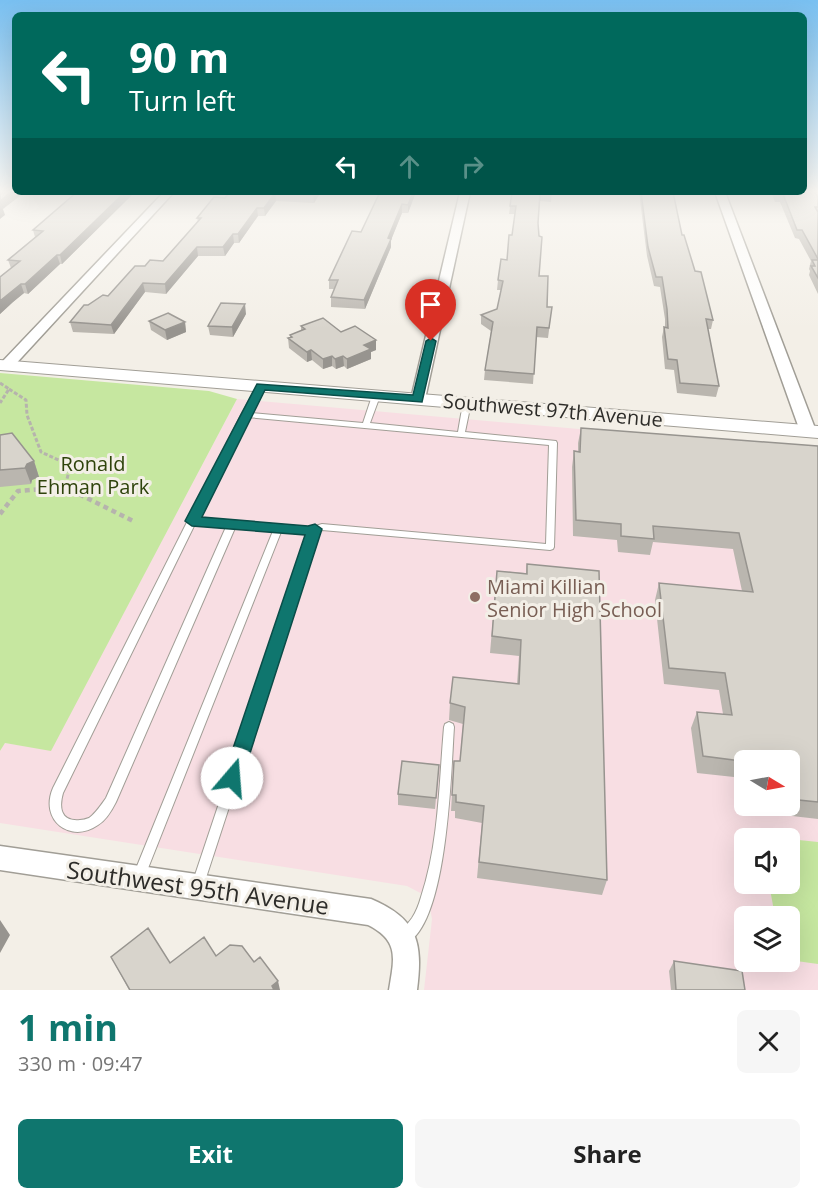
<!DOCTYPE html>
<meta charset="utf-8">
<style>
:root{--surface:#fff;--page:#f6f6f6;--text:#222;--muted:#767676;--accent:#0f766e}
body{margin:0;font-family:"Open Sans",sans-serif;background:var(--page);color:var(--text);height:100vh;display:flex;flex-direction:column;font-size:22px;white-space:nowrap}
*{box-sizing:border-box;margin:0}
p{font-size:20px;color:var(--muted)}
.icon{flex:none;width:33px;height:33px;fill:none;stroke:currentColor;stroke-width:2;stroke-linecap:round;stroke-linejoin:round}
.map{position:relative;height:990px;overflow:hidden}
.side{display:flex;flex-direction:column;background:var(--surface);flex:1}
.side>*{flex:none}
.guide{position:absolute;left:12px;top:12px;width:795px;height:183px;border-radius:9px;box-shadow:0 6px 24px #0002;background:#00695c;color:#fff;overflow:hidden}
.needle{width:39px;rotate:100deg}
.controls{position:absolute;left:734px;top:750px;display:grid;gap:12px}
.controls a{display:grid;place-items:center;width:66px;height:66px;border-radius:9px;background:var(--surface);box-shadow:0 6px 24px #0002;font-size:30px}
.pin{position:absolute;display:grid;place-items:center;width:51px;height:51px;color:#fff;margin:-62px -26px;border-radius:50% 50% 50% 0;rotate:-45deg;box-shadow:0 0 6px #0007}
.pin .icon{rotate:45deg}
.me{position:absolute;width:66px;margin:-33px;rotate:18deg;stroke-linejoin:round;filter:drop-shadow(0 0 4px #0008)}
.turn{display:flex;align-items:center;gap:21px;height:126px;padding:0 18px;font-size:27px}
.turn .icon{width:78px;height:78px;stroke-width:2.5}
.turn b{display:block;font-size:42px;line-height:51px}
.lanes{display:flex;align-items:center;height:57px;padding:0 18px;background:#0003;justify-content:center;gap:30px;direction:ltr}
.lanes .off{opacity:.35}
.round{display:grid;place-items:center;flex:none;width:63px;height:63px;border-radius:9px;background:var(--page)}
.overview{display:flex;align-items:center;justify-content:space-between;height:102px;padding:0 18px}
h1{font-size:36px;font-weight:700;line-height:45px;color:var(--accent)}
.primary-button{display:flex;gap:12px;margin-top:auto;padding:12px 18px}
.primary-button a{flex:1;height:69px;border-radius:9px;background:var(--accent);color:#fff;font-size:24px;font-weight:700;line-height:69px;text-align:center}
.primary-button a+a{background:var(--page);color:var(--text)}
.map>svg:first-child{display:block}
</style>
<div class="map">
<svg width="818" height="990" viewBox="0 0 818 990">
<rect width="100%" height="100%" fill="#f3efe7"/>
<path fill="#f8dee3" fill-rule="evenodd" d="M237,399L818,450V990H424L432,919L428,897L407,886L0,823V751L5,743L51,750ZM744,760H789V806H744ZM744,838H789V884H744ZM744,916H789V962H744Z"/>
<path fill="#c6e7a0" d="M0,373L209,391L237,399L51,751L5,743L0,751Z
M789,839L818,842V964L789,960V916H775L769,884H789Z"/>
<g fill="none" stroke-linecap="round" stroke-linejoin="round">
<g stroke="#a19e96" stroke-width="2">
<path id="service" d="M261,384L265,386L250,413L363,423L372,396L376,394L380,396L370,423L458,432L463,403L467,401L471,403L465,432L556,441L557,443L554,547L553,549L550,550L322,530L319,531L204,884L202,888L198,890L194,888L192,884L309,534L281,532L145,876L143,880L139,882L135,880L133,876L273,531L235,528L116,802C112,810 106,820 98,825C71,844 39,821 53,788L241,415L257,386ZM247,417L549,445L546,544L322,524L308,528L197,519ZM195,524L226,527L106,798C101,805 96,813 89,818C86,819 83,820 80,820C60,822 59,807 63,793Z
M449,722L453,724L454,727C451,770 448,926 405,944L400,942L398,937C401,930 407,925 412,918C416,912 419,904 421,897C439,843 439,783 444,727L445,724Z"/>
</g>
<g stroke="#a19e96" stroke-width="3">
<path id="minor" d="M164,192H174L11,369H1V363Z
M460,192H470L425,399L418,403L411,399Z
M715,192H725L816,431L813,434L808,436L800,431Z
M0,846L371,899C418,919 423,942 417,990H389C394,959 400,941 368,925L0,870Z"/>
</g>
<g stroke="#a19e96" stroke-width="2">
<path id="tertiary" d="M0,360L818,426V438L0,370Z"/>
</g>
<path stroke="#b6b3ad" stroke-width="3" stroke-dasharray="4 2" stroke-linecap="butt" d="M0,383L9,389L0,403
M9,389L26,400L27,415L41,452L65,463L69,471L65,487"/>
<path stroke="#b6b3ad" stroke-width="4.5" stroke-dasharray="5 4" stroke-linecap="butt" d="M65,485V487L135,522
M0,514L18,491L65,487"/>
<use href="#service" fill="#fff" fill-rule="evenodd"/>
<use href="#minor" fill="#fff" fill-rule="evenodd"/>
<use href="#tertiary" fill="#fff" fill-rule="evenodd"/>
</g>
<path fill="#bab6af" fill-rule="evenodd" d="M77,192H135L62,264H60L28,294L24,293L13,302L0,314V277L11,268L8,260L35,237L33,230Z
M230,192H321L314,203L276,201L265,216H258L239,243H234L225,256H198L166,294L145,292L114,334L73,332L70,322L88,305L108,296L145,266L163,261L198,222L197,218L225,198Z
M416,192L408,213H402L391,240V247L365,309L331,307V297L334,289H329V280L361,232Z
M512,192H552L551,202L540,201L538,223L539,276L547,307H552L548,338L536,337L533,384L484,380L485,370L491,331L481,324V315L497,309L501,290H497L498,280L507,260L512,235L515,214H509Z
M639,192H673L682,235L713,320L711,329H708L719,386L716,397L677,393L674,370L665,369L662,337L664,327L665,328V319L660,287L654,286L647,256Z
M771,192H804L818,197V294L809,275L810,271L809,269L811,261L799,239L795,238L780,202H775Z
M246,314L233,337L210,335L208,326Z
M149,321L185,322L186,332L167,340L151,330Z
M301,326L341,332L376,350L371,352V359L347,369L344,366L336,369L332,366L323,369L312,360L307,362L289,348L288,338H290V335L301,331Z
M581,428L818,446V819L740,810L734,777L697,773L691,728L697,712L723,714L719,690L664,684L655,600L659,583L742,591L733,549L653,542L650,555L618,552L617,540L573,536L572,467L574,451L578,452V443ZM744,760H789V806H744Z
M0,435L34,461L39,477L32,480L31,484L0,487Z
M527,564L607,880L602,895L477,878L482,823L455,818V811H451L454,761H460L463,724L449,720L450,703L517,684L519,656L490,653L497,571L526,573Z
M439,765L435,809L398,805V794Z
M216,956L254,962L280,990H129L111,957L170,963Z
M674,961L745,990H671L669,971Z"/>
<path fill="#97948f" d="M15,190V192H25L3,209L5,215L0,219V201Z
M125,192H135L62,264L60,255Z
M315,192H321L314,203L313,195Z
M413,192H416L408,213V205Z
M275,193L276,201L265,216L264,208Z
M402,204V213L391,240V247L365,309L364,300L388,238Z
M257,208L258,216L239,243L238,234Z
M233,234L234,243L225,256L223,247Z
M197,247L198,256L166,294L165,284Z
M57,255L60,264L28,294L25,284Z
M143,283L145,292L114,334L111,325Z
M21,284L24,293L13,302L0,314V301Z
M245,304L246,314L233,337L232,327Z
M185,322L186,332L167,340L165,330Z
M376,340V350L371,352V359L347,369V359L364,345Z
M311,350L312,360L307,362V352Z
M332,356V366L323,369V359Z
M343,356L344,366L336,369L335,359Z
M34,461L39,477L32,480L31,484L25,468L27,464Z
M0,920L10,935L0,953Z
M278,981L280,990H272V986Z"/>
<path fill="#d8d4cc" stroke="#97948f" stroke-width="1.5" d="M0,190H14L0,201Z
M804,190H814L818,197V207H815L818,212V259L802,230H797L783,194H777L776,192H804Z
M77,192H125L60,255H57L25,284H21L0,301V277L20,261L8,260L43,231L33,230Z
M230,192H315L313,195L275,193L264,208H257L238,234H233L223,247H197L165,284L143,283L111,325L70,322L84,305H88L103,295L108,296L135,266H145L150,260L163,261L201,218H197L214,197L225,198Z
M380,192H413L408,205L402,204L388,238L391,239L364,300L331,297L338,280H329L352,231L361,232Z
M512,192H552V194L540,193L538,223L539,236L542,237L539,276H548L547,307H552L549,328L537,327L534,374L485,370L493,322L481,315L497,309L503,281L498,280L501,259L507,260L509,235H512L516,206H510Z
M641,192H673L682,235H684L695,271L701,272L713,320L706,319L719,386L680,383L677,360L668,359L664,327L668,328L667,309L662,277H656L648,247Z
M812,260H818V278L811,266H815Z
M221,303L245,304L232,327L208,326Z
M168,313L185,322L165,330L149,321Z
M323,318L341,332L355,326L376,340L364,345L371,349L347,359L343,356L335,359L332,356L323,359L311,350L307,352L288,338L292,337L290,335L305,329L301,326Z
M581,428L818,446V802L789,799V760H744V777L741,761L703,756L697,712L732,715L725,673L669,668L659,583L753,592L739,533L653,526L654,539L621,536V524L576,520L574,451L580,452Z
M12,433L34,461L27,464L25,468L0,470V435Z
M527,564L599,571L607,880L479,862L484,806L456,802V795H452L454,761H460L465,707L450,703L453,677L519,684L521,640L492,636L497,571L527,574Z
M402,761L439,765L436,798L398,794Z
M148,928L170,963L204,937L216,956L230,945L242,946L254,962L260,957L278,981L272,986L274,990H130L111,957Z
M674,961L742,971L745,990H676Z"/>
<linearGradient id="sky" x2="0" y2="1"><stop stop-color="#79c0f1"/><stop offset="0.58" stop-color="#faf8f4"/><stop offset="1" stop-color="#faf8f4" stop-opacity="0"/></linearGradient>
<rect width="818" height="329" fill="url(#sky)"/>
<path fill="#0f766e" stroke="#0a4d48" stroke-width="1.5" d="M431,338L436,341L422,402L265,390L202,517L308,526L315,524L322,529L242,778L239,785L232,787L226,785L223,778L305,535L192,526L185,521L257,384L413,395L426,341Z"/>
<circle fill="#8d6e63" stroke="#f3efe7" stroke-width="2" cx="475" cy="597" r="6"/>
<g text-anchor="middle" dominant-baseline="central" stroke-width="6" stroke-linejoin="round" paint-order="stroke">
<g font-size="20" fill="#2d2c29" stroke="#f3efe7">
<text transform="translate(553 410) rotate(5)">Southwest 97th Avenue</text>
</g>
<g font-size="20" fill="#2e430b" stroke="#f3efe7">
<text x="93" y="463">Ronald<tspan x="93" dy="23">Ehman Park</tspan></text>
</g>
<g font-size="20" fill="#785e54" stroke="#f3efe7" text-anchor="start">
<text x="487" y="586">Miami Killian<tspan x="487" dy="23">Senior High School</tspan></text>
</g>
<g font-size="24" fill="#2d2c29" stroke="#f3efe7">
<text transform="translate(198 887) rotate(8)">Southwest 95th Avenue</text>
</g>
</g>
</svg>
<div class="controls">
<a><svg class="needle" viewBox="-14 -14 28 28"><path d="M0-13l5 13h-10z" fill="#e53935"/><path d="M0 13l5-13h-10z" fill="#767676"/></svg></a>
<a><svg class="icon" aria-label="sound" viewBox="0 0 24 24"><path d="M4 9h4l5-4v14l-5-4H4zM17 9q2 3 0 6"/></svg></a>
<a><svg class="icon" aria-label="layers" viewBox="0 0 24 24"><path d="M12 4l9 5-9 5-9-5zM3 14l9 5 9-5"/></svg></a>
</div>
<div class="pin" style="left:431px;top:341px;background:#d93025"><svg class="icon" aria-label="arrive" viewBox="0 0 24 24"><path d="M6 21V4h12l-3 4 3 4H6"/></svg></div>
<svg class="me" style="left:232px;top:778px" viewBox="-20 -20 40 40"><circle r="19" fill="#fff"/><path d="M0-13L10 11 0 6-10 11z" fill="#0f766e"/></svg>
<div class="guide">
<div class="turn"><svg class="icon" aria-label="left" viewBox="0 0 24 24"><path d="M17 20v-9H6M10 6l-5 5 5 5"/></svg><div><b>90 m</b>Turn left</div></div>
<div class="lanes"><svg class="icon" aria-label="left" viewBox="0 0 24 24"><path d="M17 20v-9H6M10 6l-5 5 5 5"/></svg><svg class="icon off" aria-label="ahead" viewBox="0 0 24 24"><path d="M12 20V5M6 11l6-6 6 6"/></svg><svg class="icon off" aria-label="right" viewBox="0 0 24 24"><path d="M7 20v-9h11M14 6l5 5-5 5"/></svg></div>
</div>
</div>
<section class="side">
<div class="overview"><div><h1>1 min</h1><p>330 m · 09:47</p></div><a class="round"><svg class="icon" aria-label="close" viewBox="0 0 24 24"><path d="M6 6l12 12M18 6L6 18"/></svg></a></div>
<div class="primary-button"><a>Exit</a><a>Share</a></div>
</section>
